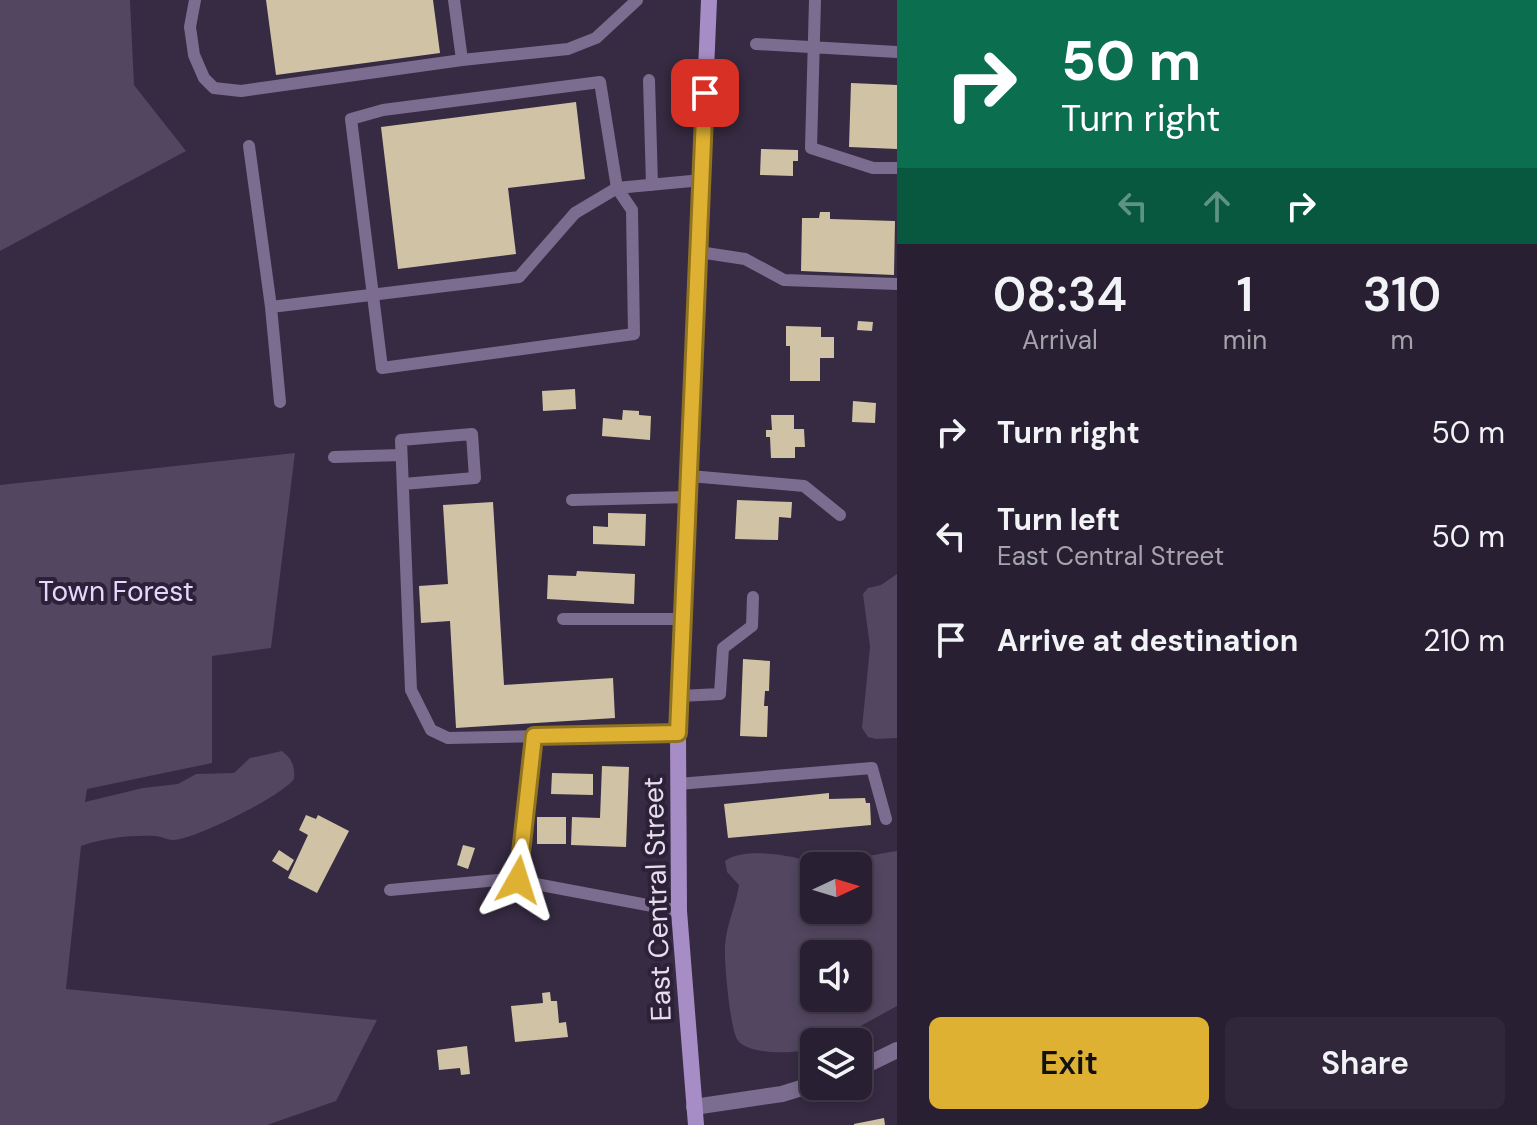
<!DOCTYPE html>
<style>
:root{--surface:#282032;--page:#30283a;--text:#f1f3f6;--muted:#a5a3ac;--line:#443e4d;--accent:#deb133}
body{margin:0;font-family:"DM Sans",sans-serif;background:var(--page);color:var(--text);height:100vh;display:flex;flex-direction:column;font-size:30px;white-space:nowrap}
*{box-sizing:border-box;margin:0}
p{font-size:26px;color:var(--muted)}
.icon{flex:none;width:44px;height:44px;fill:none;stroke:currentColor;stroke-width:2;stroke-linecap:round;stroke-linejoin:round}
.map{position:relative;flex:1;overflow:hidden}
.panel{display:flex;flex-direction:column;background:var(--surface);width:640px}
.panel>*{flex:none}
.hud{background:#0b6e4f;color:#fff;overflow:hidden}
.needle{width:52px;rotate:86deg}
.buttons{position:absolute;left:800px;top:852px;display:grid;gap:16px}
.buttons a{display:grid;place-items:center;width:72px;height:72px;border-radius:12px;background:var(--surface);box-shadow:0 4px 12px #0003,0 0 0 2px var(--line);font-size:40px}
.pin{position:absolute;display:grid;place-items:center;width:68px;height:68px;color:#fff;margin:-34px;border-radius:16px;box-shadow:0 4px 12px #0006}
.me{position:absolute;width:88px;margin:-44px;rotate:6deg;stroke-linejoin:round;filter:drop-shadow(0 0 6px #0008)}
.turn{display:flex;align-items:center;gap:28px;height:168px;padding:0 32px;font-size:36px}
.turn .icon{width:104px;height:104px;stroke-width:2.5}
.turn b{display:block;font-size:56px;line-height:68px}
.lanes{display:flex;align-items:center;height:76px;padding:0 32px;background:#0003;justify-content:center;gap:40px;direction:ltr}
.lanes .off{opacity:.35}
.eta{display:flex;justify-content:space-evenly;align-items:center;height:136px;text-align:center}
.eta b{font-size:48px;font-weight:600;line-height:56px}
.action{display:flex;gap:16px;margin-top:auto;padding:16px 32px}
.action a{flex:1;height:92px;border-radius:12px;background:var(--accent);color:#111;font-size:32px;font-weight:600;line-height:92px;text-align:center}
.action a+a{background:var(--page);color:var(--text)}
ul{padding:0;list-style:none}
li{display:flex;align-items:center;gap:24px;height:104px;padding:0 32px}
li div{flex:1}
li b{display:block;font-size:30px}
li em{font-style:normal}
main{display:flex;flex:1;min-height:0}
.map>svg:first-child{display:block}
</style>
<main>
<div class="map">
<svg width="897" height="1125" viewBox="0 0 897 1125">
<rect width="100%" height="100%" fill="#362b42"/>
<path fill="#524660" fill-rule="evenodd" d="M0,0H130L134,85L186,151L0,251Z
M295,453L271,648L212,656V763L87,789L85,802L143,788L178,784L196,774L234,773L250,758L282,751C292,759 295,766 294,779C282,796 194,840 173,840C167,840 161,836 155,836C132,835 103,838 81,846L66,989L377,1020L336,1101L267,1125H0V485Z
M897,574V738L876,739L868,737L862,728L870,647L863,594L868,588L881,585Z
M897,851V1006L837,1039L828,1042H814V1048C799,1054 746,1056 737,1039C730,1027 724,962 725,946C726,925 736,906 739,885L727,872L725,861C739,850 768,853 786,856C796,857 806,862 816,862C843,862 870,855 897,851ZM814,866H858V910H814ZM814,954H858V998H814Z"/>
<path fill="#d0c3a5" d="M266,0H433L440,53L276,75Z
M851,83L897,85V149L849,147Z
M576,102L585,179L508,188L516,254L398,269L381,127Z
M761,149L798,150V161H793V176L760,175Z
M820,212H830V219L895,221L894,275L801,271L802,218H819Z
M858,321L873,322L872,331L857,330Z
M786,326L821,327V337H834V358H820V381H790V346H786Z
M575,389L576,409L543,411L542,391Z
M853,401L876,403L875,423L852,422Z
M623,410L639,411V415L651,416L650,440L602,436L603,418L622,420Z
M771,415H794V429H804L805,447H795V458H771L770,437H766V430H772Z
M737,500L792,502L791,518L779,517L778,540L735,539Z
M493,502L504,685L613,678L615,718L456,728L450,621L421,623L419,586L448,584L443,505Z
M608,513L646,514L645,546L593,544V526L608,527Z
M577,571L635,574L634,604L547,599L548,575L576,576Z
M743,659L770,661L769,691H765L764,706H768L767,737L740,736Z
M602,766L629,767L626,847L571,845L572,817L600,818Z
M552,773L593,774V795L551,794Z
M829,793V799L865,798L866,803H870L871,825L728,838L724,804Z
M306,815L316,819L318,815L349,831L317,893L288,878L308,835L299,830Z
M537,817H566V844H537Z
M463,845L475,848L468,869L457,865Z
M279,850L294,860L288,871L272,861Z
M550,992L551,1001H557L559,1023L566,1022L568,1037L515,1042L511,1006L543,1003L542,993Z
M467,1046L470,1074L461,1075L460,1068L439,1070L437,1050Z
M884,1118L885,1125H854V1124Z"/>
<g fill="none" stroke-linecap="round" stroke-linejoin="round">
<path stroke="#7c6c8f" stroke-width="12" d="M195,0L190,27L194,55L204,78L214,88L241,91L462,60L568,49L596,38L637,0
M454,0L462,60
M815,0L811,148L873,168H897
M756,44L897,52
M649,80L652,185
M600,82L617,188L632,210L634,334L382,368L351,119L383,110Z
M249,146L271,307L519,277L575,213L617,188L702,180
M699,252L745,259L784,280L897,284
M271,307L280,402
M334,457L401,455
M690,476L804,486L840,515
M403,484L475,478L472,434L401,440L411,690L431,730L448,738L678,733
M572,500L689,497
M563,619H683
M680,696L720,694L723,648L752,626L753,597
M678,784L872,768L886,819
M518,880L534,736
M390,890L509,879L679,911"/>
<path stroke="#7c6c8f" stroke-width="16" d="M858,1069L897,1050
M694,1107L782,1094L814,1084"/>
<path stroke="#a78dc5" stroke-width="16" d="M696,1125L679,911L678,733L709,0"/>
</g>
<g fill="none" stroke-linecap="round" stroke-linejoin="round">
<g stroke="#907321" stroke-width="20">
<path id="route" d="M518,880L534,736L678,733L705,93"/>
</g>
<use href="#route" stroke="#deb133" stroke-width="14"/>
</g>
<g text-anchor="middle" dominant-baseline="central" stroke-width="8" stroke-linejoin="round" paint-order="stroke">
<g font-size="28" fill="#e8d6fe" stroke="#2c2138">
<text x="116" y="591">Town Forest</text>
</g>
<g font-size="28" fill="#e4deed" stroke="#2c2138">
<text transform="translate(657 899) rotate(-92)">East Central Street</text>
</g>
</g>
</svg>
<div class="buttons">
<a><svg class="needle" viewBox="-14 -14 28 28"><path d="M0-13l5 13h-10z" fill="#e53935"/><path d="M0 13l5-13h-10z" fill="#a5a3ac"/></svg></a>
<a><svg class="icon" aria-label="sound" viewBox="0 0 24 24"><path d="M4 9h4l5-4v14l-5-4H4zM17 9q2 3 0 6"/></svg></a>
<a><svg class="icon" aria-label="layers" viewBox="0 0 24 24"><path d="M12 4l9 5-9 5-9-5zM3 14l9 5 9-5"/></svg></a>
</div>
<div class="pin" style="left:705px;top:93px;background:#d93025"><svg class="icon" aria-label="arrive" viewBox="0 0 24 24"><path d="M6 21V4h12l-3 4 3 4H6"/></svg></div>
<svg class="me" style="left:518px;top:880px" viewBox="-20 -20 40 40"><path d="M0-17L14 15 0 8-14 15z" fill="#deb133" stroke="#fff" stroke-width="4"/></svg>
</div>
<section class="panel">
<div class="hud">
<div class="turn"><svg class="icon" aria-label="right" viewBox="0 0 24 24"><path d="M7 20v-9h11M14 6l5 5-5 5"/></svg><div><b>50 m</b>Turn right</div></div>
<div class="lanes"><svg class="icon off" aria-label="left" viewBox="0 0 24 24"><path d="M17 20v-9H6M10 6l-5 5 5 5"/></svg><svg class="icon off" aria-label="ahead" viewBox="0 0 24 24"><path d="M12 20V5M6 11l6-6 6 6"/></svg><svg class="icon" aria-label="right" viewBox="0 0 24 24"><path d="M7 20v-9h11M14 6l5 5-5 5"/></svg></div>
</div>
<div class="eta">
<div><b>08:34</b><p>Arrival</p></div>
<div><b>1</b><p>min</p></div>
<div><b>310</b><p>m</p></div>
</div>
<ul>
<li><svg class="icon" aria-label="right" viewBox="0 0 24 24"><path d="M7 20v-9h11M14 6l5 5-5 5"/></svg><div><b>Turn right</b></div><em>50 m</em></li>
<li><svg class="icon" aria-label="left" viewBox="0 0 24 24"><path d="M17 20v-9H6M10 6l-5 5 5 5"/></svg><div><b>Turn left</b><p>East Central Street</p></div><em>50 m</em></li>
<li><svg class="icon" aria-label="arrive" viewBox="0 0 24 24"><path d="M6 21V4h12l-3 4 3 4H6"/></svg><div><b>Arrive at destination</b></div><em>210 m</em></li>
</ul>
<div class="action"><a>Exit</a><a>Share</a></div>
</section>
</main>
